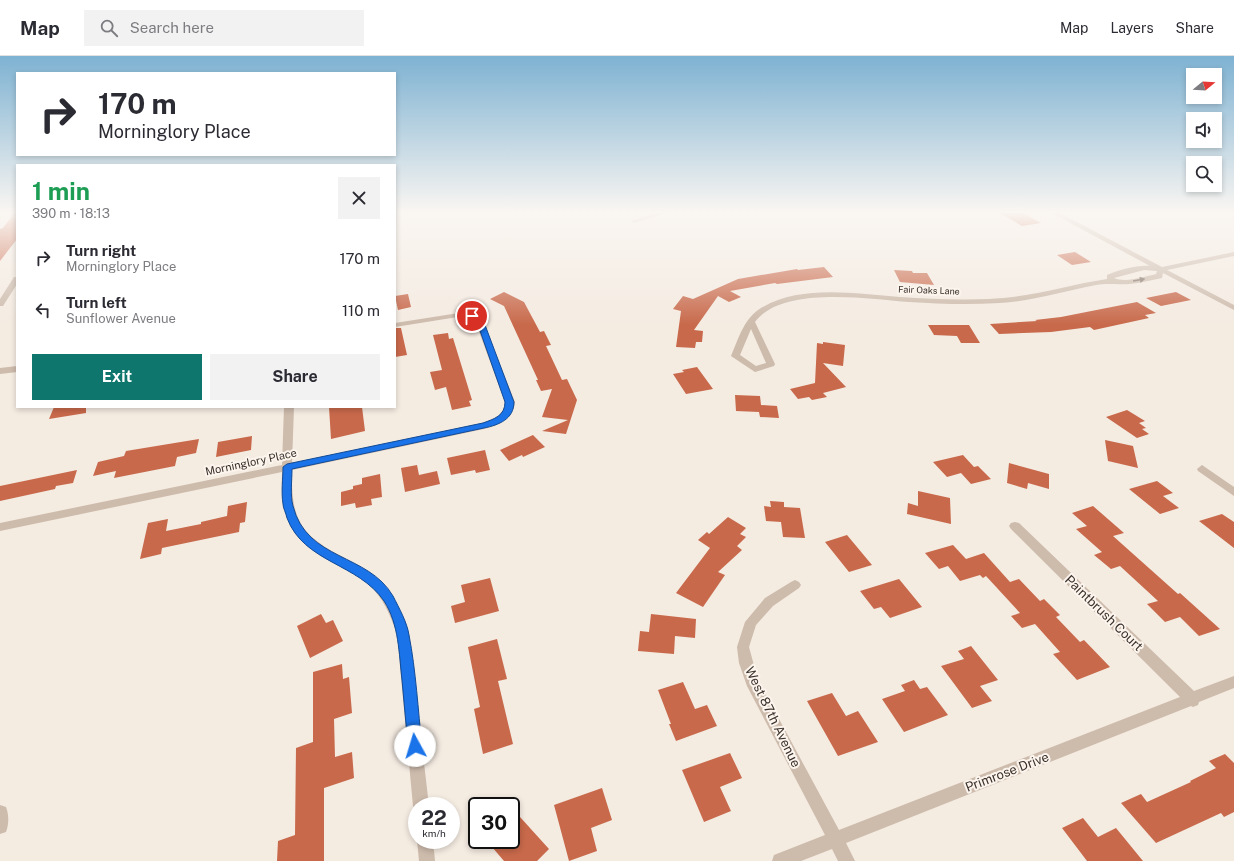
<!DOCTYPE html>
<meta charset="utf-8">
<style>
:root{--surface:#fff;--page:#f2f2f3;--text:#2b2b33;--muted:#7c7c81;--line:#e1e1e2;--accent:#0f766e}
body{margin:0;font-family:"Public Sans",sans-serif;background:var(--page);color:var(--text);height:100vh;display:flex;flex-direction:column;font-size:15px;white-space:nowrap}
*{box-sizing:border-box;margin:0}
p{font-size:13px;color:var(--muted)}
.icon{flex:none;width:22px;height:22px;fill:none;stroke:currentColor;stroke-width:2;stroke-linecap:round;stroke-linejoin:round}
.map{position:relative;flex:1;overflow:hidden}
.sheet{position:absolute;left:16px;top:108px;width:380px;height:244px;display:flex;flex-direction:column;background:var(--surface);border-radius:0px;box-shadow:0 2px 6px #0003}
.sheet>*{flex:none}
.guide{position:absolute;left:16px;top:16px;width:380px;height:84px;border-radius:0px;box-shadow:0 2px 6px #0003;background:#fff;color:var(--text);overflow:hidden}
.needle{width:26px;rotate:72deg}
.controls{position:absolute;left:1186px;top:12px;display:grid;gap:8px}
.controls a{display:grid;place-items:center;width:36px;height:36px;border-radius:0px;background:var(--surface);box-shadow:0 2px 6px #0003;font-size:20px}
.speed{position:absolute;left:408px;top:741px;display:flex;gap:8px;font-size:20px;font-weight:700;text-align:center}
.speed>*{display:grid;place-content:center;width:52px;height:52px;border-radius:50%;background:var(--surface);box-shadow:0 2px 6px #0003;line-height:1}
.speed small{font-size:10px;font-weight:400}
.speed .limit{border:2px solid #111;border-radius:6px;background:#fff;color:#111}
.pin{position:absolute;display:grid;place-items:center;width:34px;height:34px;color:#fff;margin:-17px;border:2px solid #fff;border-radius:50%;box-shadow:0 1px 4px #0007}
.me{position:absolute;width:44px;margin:-22px;rotate:354deg;stroke-linejoin:round;filter:drop-shadow(0 0 3px #0008)}
.turn{display:flex;align-items:center;gap:14px;height:84px;padding:0 16px;font-size:18px}
.turn .icon{width:52px;height:52px;stroke-width:2.5}
.turn b{display:block;font-size:28px;line-height:34px}
.round{display:grid;place-items:center;flex:none;width:42px;height:42px;border-radius:0px;background:var(--page)}
.head{display:flex;align-items:center;justify-content:space-between;height:68px;padding:0 16px}
h1{font-size:24px;font-weight:700;line-height:30px;color:#1e9e55}
.button{display:flex;gap:8px;margin-top:auto;padding:8px 16px}
.button a{flex:1;height:46px;border-radius:0px;background:var(--accent);color:#fff;font-size:16px;font-weight:700;line-height:46px;text-align:center}
.button a+a{background:var(--page);color:var(--text)}
ul{padding:0;list-style:none}
li{display:flex;align-items:center;gap:12px;height:52px;padding:0 16px}
li div{flex:1}
li b{display:block;font-size:15px}
li em{font-style:normal}
header{display:flex;align-items:center;gap:24px;box-sizing:border-box;height:56px;padding:0 20px;background:var(--surface);border-bottom:1px solid var(--line)}
header strong{font-size:19px}
nav{display:flex;gap:22px;margin-inline-start:auto;font-size:14px}
.search{width:280px;height:36px;background:var(--page);display:flex;align-items:center;gap:10px;box-sizing:border-box;padding:0 14px;border-radius:0px;color:var(--muted);font-size:15px}
.map>svg:first-child{display:block}
</style>
<header>
<strong>Map</strong>
<div class="search"><svg class="icon" aria-label="search" viewBox="0 0 24 24"><circle cx="10" cy="10" r="6"/><path d="M15 15l6 6"/></svg>Search here</div>
<nav><a>Map</a><a>Layers</a><a>Share</a></nav>
</header>
<div class="map">
<svg width="1234" height="805" viewBox="0 0 1234 805">
<rect width="100%" height="100%" fill="#f4ebe1"/>
<path fill="#c8694b" d="M15,156H17V183L0,205V173L3,172Z
M998,156H1021L1041,167L1022,170Z
M1075,196L1091,206L1072,209L1057,199Z
M824,211L833,221L777,228L775,227L730,235L741,241L729,246L718,240L694,274L703,275L702,286H696L695,292L676,291L681,255L673,253L683,240L693,243L738,223L797,213L798,214Z
M894,214L912,215L913,217H927L934,229L900,226Z
M504,236L524,246L540,276L544,275L551,289L546,290L562,324L567,323L577,344L566,378L542,375L568,364L542,361L552,333L541,335L536,324H538L504,250L490,243Z
M1176,236L1191,244L1161,250L1146,242Z
M408,238L411,251L398,254L395,240Z
M1137,246L1156,257L1145,259L1149,262L1094,274L1090,271L1051,276L999,278L990,268L1037,265L1035,264L1061,261Z
M928,269H969L980,287H961L957,280L934,279Z
M395,272H401L407,299L395,301Z
M448,277L449,283L453,282L472,344L469,345L471,350L452,354L446,331L435,334L430,316L442,314L433,279Z
M823,286L845,289L843,310L823,307L846,331L823,337L827,341L812,344L809,341L798,343L790,333L815,327L817,287L823,288Z
M697,311L713,333L686,338L673,318L684,316L682,314Z
M735,339L760,340L761,349L777,350L779,362L760,361L759,356L736,355Z
M54,351H86V357L49,363Z
M329,351H362L365,375L331,383Z
M1127,354L1145,365L1139,367L1146,372L1142,373L1149,378L1137,382L1106,361Z
M533,379L545,391L523,401L522,399L509,405L500,394Z
M252,380L251,394L216,401L218,386Z
M199,383L196,397L177,401L175,410L114,422L116,415L93,420L98,406L124,400L126,395Z
M1105,384L1133,390L1138,412L1108,405Z
M485,394L490,414L476,417L475,414L451,419L447,402Z
M963,399L974,411L978,410L991,423L971,428L961,417L947,421L933,406Z
M1009,407L1049,418V433L1028,427L1027,433L1007,427Z
M417,409L419,419L437,415L440,428L405,436L401,412Z
M77,414L73,427L56,430L55,433L0,445V430Z
M380,418L382,441L371,443L372,449L356,452L355,447L341,450V436L353,433V430L362,428V422Z
M1157,425L1173,437L1163,440L1179,452L1160,458L1129,433Z
M918,435L950,442L951,468L907,458L908,447L918,450Z
M770,445L784,446V451L800,452L805,482L783,481L781,466L766,465L764,450L771,451Z
M247,446L245,466L240,467L239,476L162,492L161,498L140,503L148,467L168,463L166,475L201,468V466L227,460L228,450Z
M1093,450L1124,477L1113,480L1178,538L1180,537L1220,573L1199,580L1180,561L1165,566L1147,548L1158,545L1120,510L1111,513L1094,499L1102,496L1076,473L1087,470L1072,457Z
M1222,458L1234,466V492L1199,465Z
M728,461L746,472L740,478L746,481L737,490L742,494L718,516L725,519L703,551L676,537L710,492L698,484L707,476L709,478Z
M847,479L872,509L849,516L825,486Z
M953,489L966,503L984,497L1010,526L1019,523L1040,545L1044,543L1060,559L1056,561L1080,586L1084,584L1110,611L1077,624L1053,598L1060,596L1035,568L1022,572L1011,560L1020,557L986,520L983,522L980,519L960,525L948,510L939,513L925,497Z
M490,522L499,555L455,567L451,550L465,546L461,529Z
M899,523L922,551L890,562L881,551L874,553L860,535Z
M321,558L326,567L333,564L343,585L310,602L297,570Z
M651,558L696,563L695,582L675,580L674,598L638,595L640,575L649,576Z
M497,583L507,623L498,625L513,688L483,698L474,653L480,651L468,591Z
M971,590L998,624L980,630L992,645L972,652L941,610L964,603L958,595Z
M342,608L343,623L349,621L352,657L334,663L335,701L352,696L354,722L324,732V805H277L278,785L295,779L296,692L313,686V616Z
M914,624L920,633L927,631L948,659L904,676L882,643L905,635L901,629Z
M683,626L695,653L707,649L717,670L676,685L669,668H671L658,634Z
M832,637L846,660L858,655L878,686L838,700L807,645Z
M730,697L742,722L720,731L731,755L704,766L682,714Z
M1225,698L1234,707V756L1224,761L1221,757L1156,787L1121,747L1141,738L1147,746L1191,726L1190,725L1216,712L1209,705Z
M602,732L612,764L591,772L597,795L569,805L554,749Z
M511,751L549,793L537,805H504L486,784H511Z
M1083,762L1098,781L1116,772L1143,805H1087L1062,772Z"/>
<g fill="none" stroke-linecap="round" stroke-linejoin="round">
<path fill="#cdbbac" fill-rule="evenodd" d="M659,156H670L634,167L631,165Z
M1050,156H1058L1162,211L1234,196V200L1167,214L1234,249V254L1163,217L1162,222C1151,224 1140,227 1129,228C1117,229 1108,227 1096,229C1064,235 1033,245 1000,247C970,249 939,248 909,246C869,243 782,229 755,266L775,308L774,310L755,316L731,300C738,284 744,262 761,252C802,228 855,238 900,241C929,243 959,244 988,243C1029,242 1067,229 1107,223V219C1119,214 1137,209 1150,210ZM1144,214L1157,215L1156,218C1143,221 1126,227 1114,222ZM751,273L766,307L756,310L740,299Z
M14,221H17V228L3,250H0V243Z
M465,256L482,264L515,346C513,363 499,369 484,373L292,414C291,464 300,479 345,502C355,508 367,513 376,521C393,536 402,557 409,578L429,750H417V756L413,750L397,578C390,559 383,541 368,528C359,519 345,514 334,507C291,484 280,464 282,416L0,475V467L282,409L284,351H294L292,407L482,367C494,363 504,359 505,346L475,265L464,260L395,271V267Z
M17,310V316L0,318V312Z
M1202,409L1234,431V440L1198,415L1197,413Z
M1015,466L1019,467L1194,635L1234,620V632L1199,646L1198,649L1193,651L1191,650L846,787L855,805H838L832,793L801,805H772L774,799L825,779L747,630L739,607L737,591L745,566L765,542L791,526L795,524L799,526L801,529L799,532L773,550L756,569L749,591L758,624L839,774L1180,641L1011,473L1009,470L1011,467Z
M0,749L6,751C9,759 9,768 6,776L0,778Z
M417,784H433L435,805H419Z"/>
</g>
<defs><path id="oneway-solid" d="M-6-.8H1V-3.2L6.5 0L1 3.2V.8H-6Z"/></defs>
<use fill="#7d6f65" href="#oneway-solid" transform="translate(1139 224) rotate(-10)"/>
<linearGradient id="sky" x2="0" y2="1"><stop stop-color="#7eb2d2"/><stop offset="0.58" stop-color="#faf6f2"/><stop offset="1" stop-color="#faf6f2" stop-opacity="0"/></linearGradient>
<rect width="1234" height="269" fill="url(#sky)"/>
<path fill="#1a73e8" stroke="#114b97" d="M472,258L481,262L485,269L514,346C514,363 499,369 484,372L292,413C292,425 290,439 293,450C307,505 368,497 393,540C399,552 407,566 409,579C416,615 418,654 422,690L420,695L415,697L410,695L408,690C406,668 404,646 402,624C399,598 399,568 384,545C358,507 304,507 287,462C286,457 283,452 283,448C281,436 283,423 283,411L287,408L483,367C494,363 505,360 505,346L478,269L469,260Z"/>
<g text-anchor="middle" dominant-baseline="central" stroke-width="4" stroke-linejoin="round" paint-order="stroke">
<g font-size="9" fill="#3b302b" stroke="#fbf5ee">
<text transform="translate(929 234) rotate(2)">Fair Oaks Lane</text>
</g>
<g font-size="11" fill="#3b302b" stroke="#fbf5ee">
<text transform="translate(251 406) rotate(-12)">Morninglory Place</text>
</g>
<g font-size="13" fill="#3b302b" stroke="#fbf5ee">
<text transform="translate(1104 557) rotate(44)">Paintbrush Court</text>
<text transform="translate(773 661) rotate(64)">West 87th Avenue</text>
<text transform="translate(1007 716) rotate(-21)">Primrose Drive</text>
</g>
</g>
</svg>
<div class="controls">
<a><svg class="needle" viewBox="-14 -14 28 28"><path d="M0-13l5 13h-10z" fill="#e53935"/><path d="M0 13l5-13h-10z" fill="#7c7c81"/></svg></a>
<a><svg class="icon" aria-label="sound" viewBox="0 0 24 24"><path d="M4 9h4l5-4v14l-5-4H4zM17 9q2 3 0 6"/></svg></a>
<a><svg class="icon" aria-label="search" viewBox="0 0 24 24"><circle cx="10" cy="10" r="6"/><path d="M15 15l6 6"/></svg></a>
</div>
<div class="speed"><div>22<small>km/h</small></div><div class="limit">30</div></div>
<div class="pin" style="left:472px;top:260px;background:#d93025"><svg class="icon" aria-label="arrive" viewBox="0 0 24 24"><path d="M6 21V4h12l-3 4 3 4H6"/></svg></div>
<svg class="me" style="left:415px;top:690px" viewBox="-20 -20 40 40"><circle r="19" fill="#fff"/><path d="M0-13L10 11 0 6-10 11z" fill="#1a73e8"/></svg>
<div class="guide">
<div class="turn"><svg class="icon" aria-label="right" viewBox="0 0 24 24"><path d="M7 20v-9h11M14 6l5 5-5 5"/></svg><div><b>170 m</b>Morninglory Place</div></div>
</div>
<section class="sheet">
<div class="head"><div><h1>1 min</h1><p>390 m · 18:13</p></div><a class="round"><svg class="icon" aria-label="close" viewBox="0 0 24 24"><path d="M6 6l12 12M18 6L6 18"/></svg></a></div>
<ul>
<li><svg class="icon" aria-label="right" viewBox="0 0 24 24"><path d="M7 20v-9h11M14 6l5 5-5 5"/></svg><div><b>Turn right</b><p>Morninglory Place</p></div><em>170 m</em></li>
<li><svg class="icon" aria-label="left" viewBox="0 0 24 24"><path d="M17 20v-9H6M10 6l-5 5 5 5"/></svg><div><b>Turn left</b><p>Sunflower Avenue</p></div><em>110 m</em></li>
</ul>
<div class="button"><a>Exit</a><a>Share</a></div>
</section>
</div>
